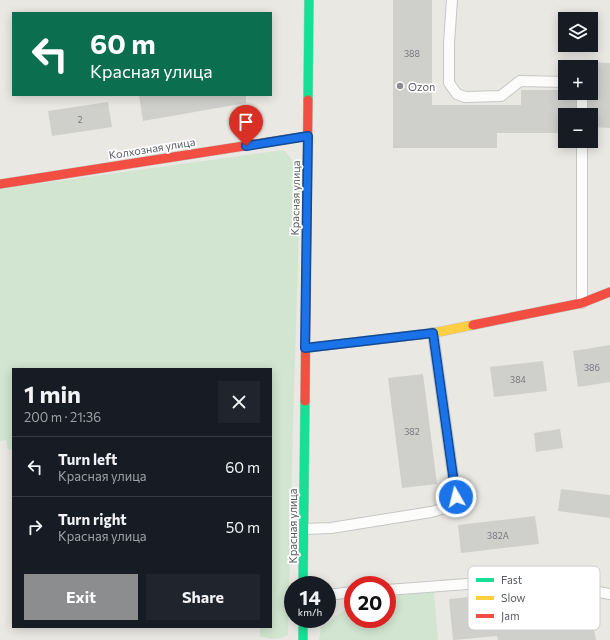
<!DOCTYPE html>
<meta charset="utf-8">
<style>
:root{--surface:#171b24;--page:#20242c;--text:#f1f3f6;--muted:#9ea1a6;--line:#363941;--accent:#8b8d8e}
body{margin:0;font-family:Commissioner,sans-serif;background:var(--page);color:var(--text);height:100vh;display:flex;flex-direction:column;font-size:15px;white-space:nowrap}
*{box-sizing:border-box;margin:0}
p{font-size:13px;color:var(--muted)}
.icon{flex:none;width:22px;height:22px;fill:none;stroke:currentColor;stroke-width:2;stroke-linecap:round;stroke-linejoin:round}
.map{position:relative;flex:1;overflow:hidden}
.sheet{position:absolute;left:12px;top:368px;width:260px;height:260px;display:flex;flex-direction:column;background:var(--surface);border-radius:0px;box-shadow:0 2px 10px #0003}
.sheet>*{flex:none}
.guide{position:absolute;left:12px;top:12px;width:260px;height:84px;border-radius:0px;box-shadow:0 2px 10px #0003;background:#0b6e4f;color:#fff;overflow:hidden}
.tools{position:absolute;left:558px;top:12px;display:grid;gap:8px}
.tools a{display:grid;place-items:center;width:40px;height:40px;border-radius:0px;background:var(--surface);box-shadow:0 2px 10px #0003;font-size:20px}
.speed{position:absolute;left:284px;top:576px;display:flex;gap:8px;font-size:20px;font-weight:700;text-align:center}
.speed>*{display:grid;place-content:center;width:52px;height:52px;border-radius:50%;background:var(--surface);box-shadow:0 2px 10px #0003;line-height:1}
.speed small{font-size:10px;font-weight:400}
.speed .limit{border:6px solid #d22;background:#fff;color:#111}
.pin{position:absolute;display:grid;place-items:center;width:34px;height:34px;color:#fff;margin:-41px -17px;border-radius:50% 50% 50% 0;rotate:-45deg;box-shadow:0 0 4px #0007}
.pin .icon{rotate:45deg}
.me{position:absolute;width:44px;margin:-22px;rotate:352deg;stroke-linejoin:round;filter:drop-shadow(0 0 3px #0008)}
.turn{display:flex;align-items:center;gap:14px;height:84px;padding:0 12px;font-size:18px}
.turn .icon{width:52px;height:52px;stroke-width:2.5}
.turn b{display:block;font-size:28px;line-height:34px}
.round{display:grid;place-items:center;flex:none;width:42px;height:42px;border-radius:0px;background:var(--page)}
.overview{display:flex;align-items:center;justify-content:space-between;height:68px;padding:0 12px}
h1{font-size:24px;font-weight:700;line-height:30px}
.action{display:flex;gap:8px;margin-top:auto;padding:8px 12px}
.action a{flex:1;height:46px;border-radius:0px;background:var(--accent);color:#fff;font-size:16px;font-weight:700;line-height:46px;text-align:center}
.action a+a{background:var(--page);color:var(--text)}
ul{padding:0;list-style:none}
li{display:flex;align-items:center;gap:12px;height:60px;padding:0 12px;border-top:1px solid var(--line)}
li div{flex:1}
li b{display:block;font-size:15px}
li em{font-style:normal}
.map>svg:first-child{display:block}
</style>
<div class="map">
<svg width="610" height="640" viewBox="0 0 610 640">
<rect width="100%" height="100%" fill="#e9e8e3"/>
<path fill="#d1e5d0" d="M284,150L296,165L300,194L293,425L288,635C275,640 274,640 260,636V627H271V369H13V449L8,450L6,440L0,441V189Z
M434,592L438,640H319L321,627L352,605H353V619H387V598L402,595Z"/>
<path fill="#cfcfcc" d="M393,0H432V105H521V90H565V93H575L576,98V115H565V133H497V148H393Z
M559,33H565V45H591V34H593L592,52L559,50Z
M589,62L610,63V128L591,127V115H588V93H591V67H589Z
M139,95H246V103L143,121Z
M108,102L112,127L52,136L48,111Z
M610,345V382L578,387L573,351Z
M543,361L547,391L494,397L490,367Z
M423,374L437,484L402,488L388,378Z
M560,429L563,448L536,452L534,433Z
M561,489L610,495V518L558,511Z
M535,516L539,544L461,553L458,525Z
M529,593L531,605L585,596L588,597L596,640H498L497,636L453,640L449,599L470,597L471,603Z"/>
<g fill="none" stroke-linecap="round" stroke-linejoin="round">
<g stroke="#c6c6c6" stroke-width="12">
<path id="lane" d="M452,0L449,43V83L457,94L465,97L501,96L520,81L565,82
M581,93L582,97V115
M582,141V303
M304,529L331,528L431,512L452,506L456,497L433,333
M387,590L507,581L576,588L610,594
M327,595L353,592"/>
</g>
<g stroke="#c5c5c3" stroke-width="10">
<path id="fast" d="M308,100L309,0
M303,585L305,401
M303,619V640"/>
</g>
<g stroke="#c5c5c3" stroke-width="10">
<path id="slow" d="M305,348L433,333L473,325"/>
</g>
<g stroke="#c5c5c3" stroke-width="10">
<path id="jam" d="M0,184L308,136
M473,325L582,303L610,292
M305,401L308,100"/>
</g>
<use href="#lane" stroke="#fcfcfb" stroke-width="10"/>
<use href="#fast" stroke="#16e098" stroke-width="9"/>
<use href="#slow" stroke="#ffcf43" stroke-width="9"/>
<use href="#jam" stroke="#f24e42" stroke-width="9"/>
</g>
<g fill="none" stroke-linecap="round" stroke-linejoin="round">
<g stroke="#114b97" stroke-width="10">
<path id="route" d="M246,146L308,136L305,348L433,333L456,497"/>
</g>
<use href="#route" stroke="#1a73e8" stroke-width="7"/>
</g>
<circle fill="#8b8d8e" stroke="#fff" stroke-width="1.5" cx="400" cy="86" r="4"/>
<g text-anchor="middle" dominant-baseline="central" stroke-width="3.5" stroke-linejoin="round" paint-order="stroke">
<g font-size="9" fill="#787a7d">
<text x="412" y="53">388</text>
<text x="80" y="119">2</text>
<text x="592" y="367">386</text>
<text x="518" y="379">384</text>
<text x="412" y="431">382</text>
<text x="498" y="535">382А</text>
</g>
<g font-size="11" fill="#595c61" stroke="#fff" text-anchor="start">
<text x="408" y="86">Ozon</text>
</g>
<g font-size="11" fill="#595c61" stroke="#fff">
<text transform="translate(152 148) rotate(-9)">Колхозная улица</text>
<text transform="translate(295 198) rotate(-89)">Красная улица</text>
<text transform="translate(292 526) rotate(-90)">Красная улица</text>
</g>
</g>
<rect x="468" y="566" width="132" height="64" rx="6" fill="#fff" stroke="#cdced0" stroke-width="1"/>
<rect x="476" y="578" width="18" height="4" fill="#16e098"/>
<rect x="476" y="596" width="18" height="4" fill="#ffcf43"/>
<rect x="476" y="614" width="18" height="4" fill="#f24e42"/>
<g font-size="11" fill="#595c61">
<text x="501" y="584">Fast</text>
<text x="501" y="602">Slow</text>
<text x="501" y="620">Jam</text>
</g>
</svg>
<div class="tools">
<a><svg class="icon" aria-label="layers" viewBox="0 0 24 24"><path d="M12 4l9 5-9 5-9-5zM3 14l9 5 9-5"/></svg></a>
<a>+</a>
<a>−</a>
</div>
<div class="speed"><div>14<small>km/h</small></div><div class="limit">20</div></div>
<div class="pin" style="left:246px;top:146px;background:#d93025"><svg class="icon" aria-label="arrive" viewBox="0 0 24 24"><path d="M6 21V4h12l-3 4 3 4H6"/></svg></div>
<svg class="me" style="left:456px;top:497px" viewBox="-20 -20 40 40"><circle r="17" fill="#1a73e8" stroke="#fff" stroke-width="3"/><path d="M0-11L8 9 0 5-8 9z" fill="#fff"/></svg>
<div class="guide">
<div class="turn"><svg class="icon" aria-label="left" viewBox="0 0 24 24"><path d="M17 20v-9H6M10 6l-5 5 5 5"/></svg><div><b>60 m</b>Красная улица</div></div>
</div>
<section class="sheet">
<div class="overview"><div><h1>1 min</h1><p>200 m · 21:36</p></div><a class="round"><svg class="icon" aria-label="close" viewBox="0 0 24 24"><path d="M6 6l12 12M18 6L6 18"/></svg></a></div>
<ul>
<li><svg class="icon" aria-label="left" viewBox="0 0 24 24"><path d="M17 20v-9H6M10 6l-5 5 5 5"/></svg><div><b>Turn left</b><p>Красная улица</p></div><em>60 m</em></li>
<li><svg class="icon" aria-label="right" viewBox="0 0 24 24"><path d="M7 20v-9h11M14 6l5 5-5 5"/></svg><div><b>Turn right</b><p>Красная улица</p></div><em>50 m</em></li>
</ul>
<div class="action"><a>Exit</a><a>Share</a></div>
</section>
</div>
